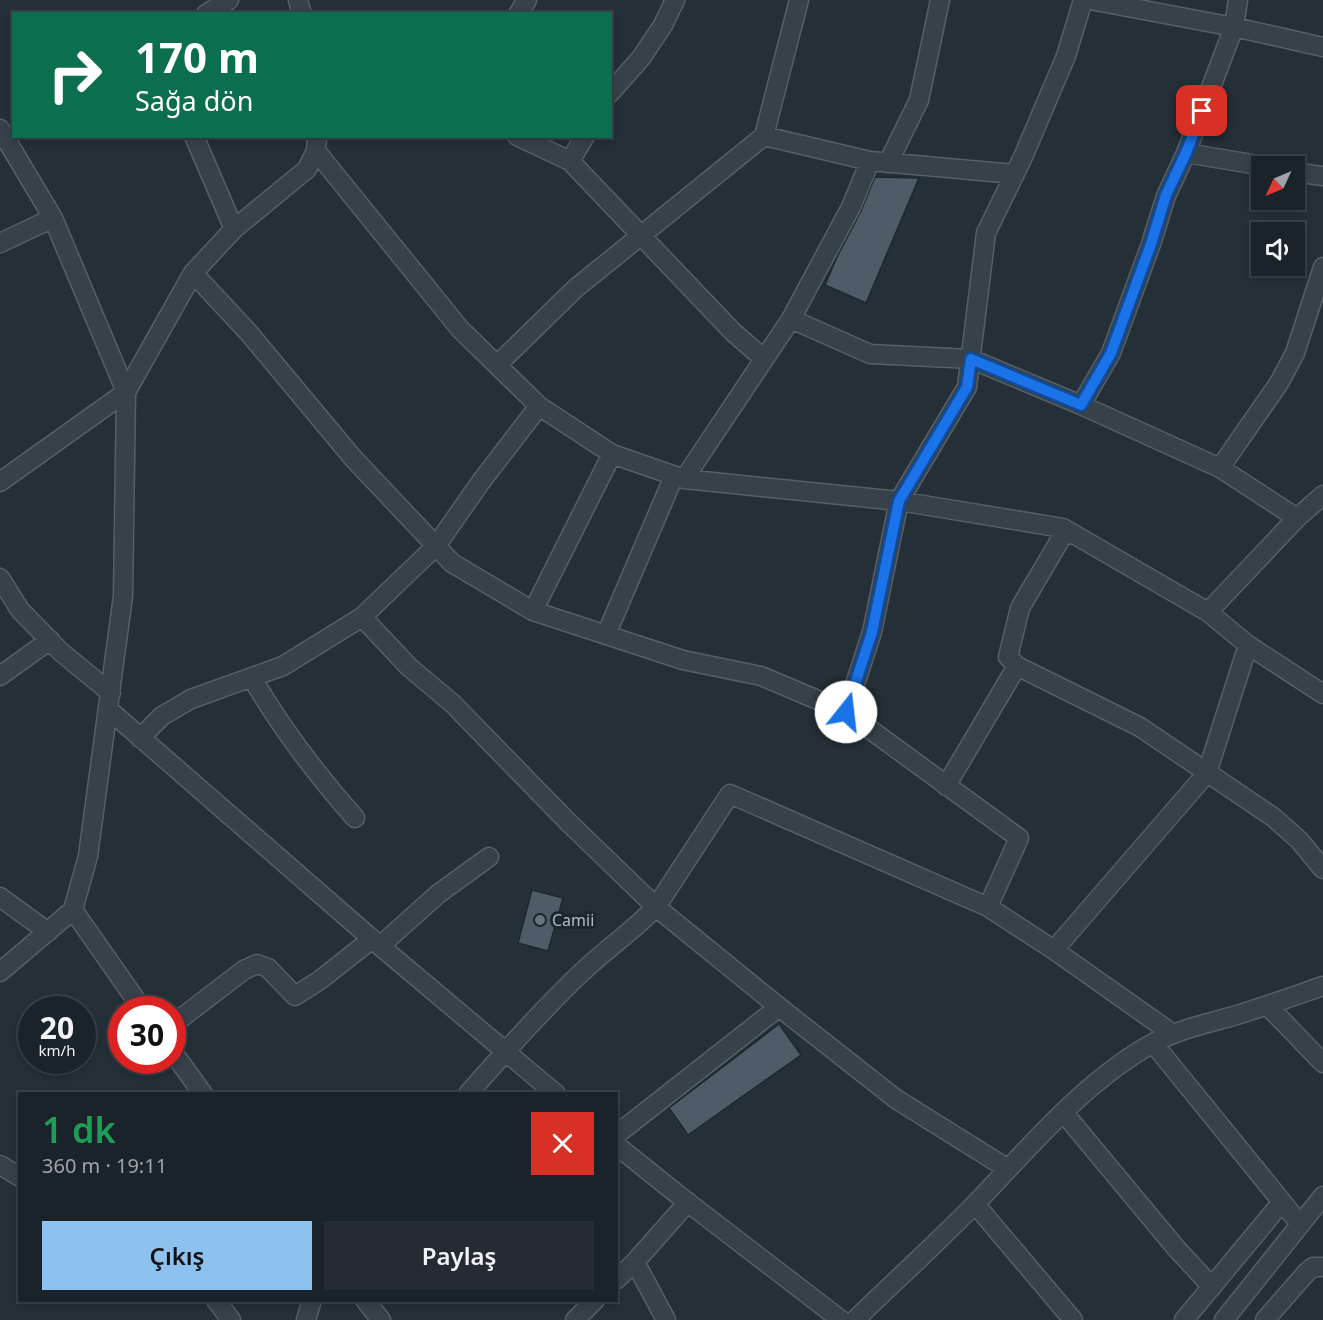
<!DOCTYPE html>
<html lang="tr">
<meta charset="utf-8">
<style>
:root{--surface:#1b232a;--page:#242b32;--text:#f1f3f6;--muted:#a0a4a8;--line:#394047;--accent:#8dc1ee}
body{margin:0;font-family:"Noto Sans",sans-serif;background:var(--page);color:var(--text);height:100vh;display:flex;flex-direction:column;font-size:22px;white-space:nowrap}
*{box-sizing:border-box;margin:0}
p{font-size:20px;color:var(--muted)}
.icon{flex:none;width:33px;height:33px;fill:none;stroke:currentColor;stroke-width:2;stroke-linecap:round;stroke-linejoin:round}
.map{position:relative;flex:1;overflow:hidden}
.drawer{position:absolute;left:18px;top:1092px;width:600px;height:210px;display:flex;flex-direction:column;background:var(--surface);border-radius:0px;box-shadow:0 3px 9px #0003,0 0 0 2px var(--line)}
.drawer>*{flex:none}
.guide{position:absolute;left:12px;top:12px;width:600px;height:126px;border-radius:0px;box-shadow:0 3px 9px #0003,0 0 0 2px var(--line);background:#0b6e4f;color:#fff;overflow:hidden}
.needle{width:39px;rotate:226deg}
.tools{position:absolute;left:1251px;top:156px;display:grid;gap:12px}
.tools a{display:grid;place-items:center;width:54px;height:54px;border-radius:0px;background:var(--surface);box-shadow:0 3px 9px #0003,0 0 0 2px var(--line);font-size:30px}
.speed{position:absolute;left:18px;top:996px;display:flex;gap:12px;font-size:30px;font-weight:700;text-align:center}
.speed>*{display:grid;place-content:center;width:78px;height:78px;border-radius:50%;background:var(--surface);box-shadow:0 3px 9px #0003,0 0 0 2px var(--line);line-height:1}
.speed small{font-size:15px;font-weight:400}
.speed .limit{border:9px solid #d22;background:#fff;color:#111}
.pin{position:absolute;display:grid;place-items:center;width:51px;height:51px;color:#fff;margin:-26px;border-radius:12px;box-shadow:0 3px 9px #0006}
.me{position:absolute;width:66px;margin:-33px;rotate:16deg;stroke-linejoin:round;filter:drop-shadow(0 0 4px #0008)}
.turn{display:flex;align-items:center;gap:21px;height:126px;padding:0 24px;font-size:27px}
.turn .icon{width:78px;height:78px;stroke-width:2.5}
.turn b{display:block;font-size:42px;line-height:51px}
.round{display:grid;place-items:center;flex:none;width:63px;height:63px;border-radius:0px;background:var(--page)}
.headline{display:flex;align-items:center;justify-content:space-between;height:102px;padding:0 24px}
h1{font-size:36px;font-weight:600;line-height:45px;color:#1e9e55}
.action{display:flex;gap:12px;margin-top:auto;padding:12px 24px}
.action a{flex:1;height:69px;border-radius:0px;background:var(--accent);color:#111;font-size:24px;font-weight:600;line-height:69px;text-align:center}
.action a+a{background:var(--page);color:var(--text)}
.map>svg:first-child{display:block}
</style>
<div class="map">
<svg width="1323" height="1320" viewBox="0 0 1323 1320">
<rect width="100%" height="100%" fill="#242f38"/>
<path fill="#4f5c67" stroke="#1e282f" stroke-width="1.5" d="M875,177L919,178L866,303L825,285L837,257L861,211Z
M532,890L563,898L548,951L518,943Z
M779,1024L801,1055L688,1135L669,1108Z"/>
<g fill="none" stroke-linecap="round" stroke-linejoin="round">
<g stroke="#555f66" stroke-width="21">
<path id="minor" d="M298,0L302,14
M799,0L764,136L870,161
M1090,0L1234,27L1238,0
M206,14L229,0
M518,14L527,0
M610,93L641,58L663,25L675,0
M0,129L53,218L126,392L123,596L88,856L73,910L0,972
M194,136L234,229
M517,136L570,161L733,332L764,359
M316,151L460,329L539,406L612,454L684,479
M1186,153L1166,196L1151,244L1111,353L1081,405L1220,468L1279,383L1295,353L1323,267
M570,161L585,136
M888,163L919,100L940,0
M1264,166L1186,153L1234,27L1323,47
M1294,172L1323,176
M0,243L53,218
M193,273L248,332L353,458L436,546L480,483L539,406
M791,319L851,207L870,161L1015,174
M497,365L576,288L764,136
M1081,405L971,359L870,354L791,319L684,479L899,501L967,387L986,233L1023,157L1066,56L1083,0
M1220,468L1297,518
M0,482L126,392L193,273L234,229L307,169L316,151L317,136
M0,578L20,610L61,652L111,693
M533,611L612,454
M1208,612L1297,518L1323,495
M606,635L674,476
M1248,645L1323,694
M1017,666L1008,657L1020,608L1066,530
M0,676L50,640
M252,678C282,729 316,774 355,818
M109,710L380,946L556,1094
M140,738L162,716L191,699L283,666L362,617
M946,786L1017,666L1140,727L1273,817L1299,840L1323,869
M0,897L48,932
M988,907L1019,838L846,712L872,632L899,501L1063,528L1208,612L1248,645L1207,773L1054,950
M73,910L143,1010
M380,946L438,894L489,857
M1268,1006L1323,1063
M779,1007L656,907L730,794L988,907L1054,950L1173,1034
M172,1025L244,970L257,964L268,968L295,996L320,980L372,939
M1153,1043L1300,1224
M172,1051L203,1094
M468,1094C505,1052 542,1010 582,972C606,949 633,931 656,907L568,822L452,703L409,667L362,617L436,546L452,563L533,611L683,660L761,676L846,712
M1063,1112L1176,1248L1212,1287
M616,1135L779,1007L896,1099L1008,1169
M616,1145L682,1198L841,1320
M0,1165L20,1177
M975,1204L1073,1320
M635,1262L688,1202
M616,1280L635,1262L666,1320
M216,1300L231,1320
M365,1300L381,1320
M306,1320L312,1300
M575,1320L595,1300
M855,1320C895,1281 937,1243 976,1203C1031,1146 1084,1081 1155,1042C1180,1029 1209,1023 1237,1015C1266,1006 1294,996 1323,986
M1184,1320L1282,1202
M1224,1320L1323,1196
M1265,1320L1307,1272L1313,1267H1323"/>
</g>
<use href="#minor" stroke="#374149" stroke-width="18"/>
</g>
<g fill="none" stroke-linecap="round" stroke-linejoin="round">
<g stroke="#114b97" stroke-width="15">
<path id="route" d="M846,712L872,632L899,501L967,387L971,359L1081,405L1111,353L1151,244L1166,195L1186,153L1202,111"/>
</g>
<use href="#route" stroke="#1a73e8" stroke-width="10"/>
</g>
<circle fill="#6b7280" stroke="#1c262d" stroke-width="2" cx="540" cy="920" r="6"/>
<g text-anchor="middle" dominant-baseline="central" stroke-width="6" stroke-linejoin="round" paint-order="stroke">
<g font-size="16" fill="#b2bcc5" stroke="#1c262d" text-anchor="start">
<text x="552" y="920">Camii</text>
</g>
</g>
</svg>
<div class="tools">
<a><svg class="needle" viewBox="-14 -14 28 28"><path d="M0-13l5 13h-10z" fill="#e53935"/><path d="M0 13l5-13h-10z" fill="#a0a4a8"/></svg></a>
<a><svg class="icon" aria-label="sound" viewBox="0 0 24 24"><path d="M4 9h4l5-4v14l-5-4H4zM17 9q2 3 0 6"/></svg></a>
</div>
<div class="speed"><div>20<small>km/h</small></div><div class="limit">30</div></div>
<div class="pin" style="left:1202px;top:111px;background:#d93025"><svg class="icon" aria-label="arrive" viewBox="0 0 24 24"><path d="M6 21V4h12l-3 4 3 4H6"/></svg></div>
<svg class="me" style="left:846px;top:712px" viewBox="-20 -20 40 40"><circle r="19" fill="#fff"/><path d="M0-13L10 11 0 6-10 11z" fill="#1a73e8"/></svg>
<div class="guide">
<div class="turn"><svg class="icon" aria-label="right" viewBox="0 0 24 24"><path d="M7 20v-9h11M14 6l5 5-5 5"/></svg><div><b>170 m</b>Sağa dön</div></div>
</div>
<section class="drawer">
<div class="headline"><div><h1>1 dk</h1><p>360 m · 19:11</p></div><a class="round" style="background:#d93025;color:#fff"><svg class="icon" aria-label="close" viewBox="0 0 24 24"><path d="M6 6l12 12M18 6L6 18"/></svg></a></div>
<div class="action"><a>Çıkış</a><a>Paylaş</a></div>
</section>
</div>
